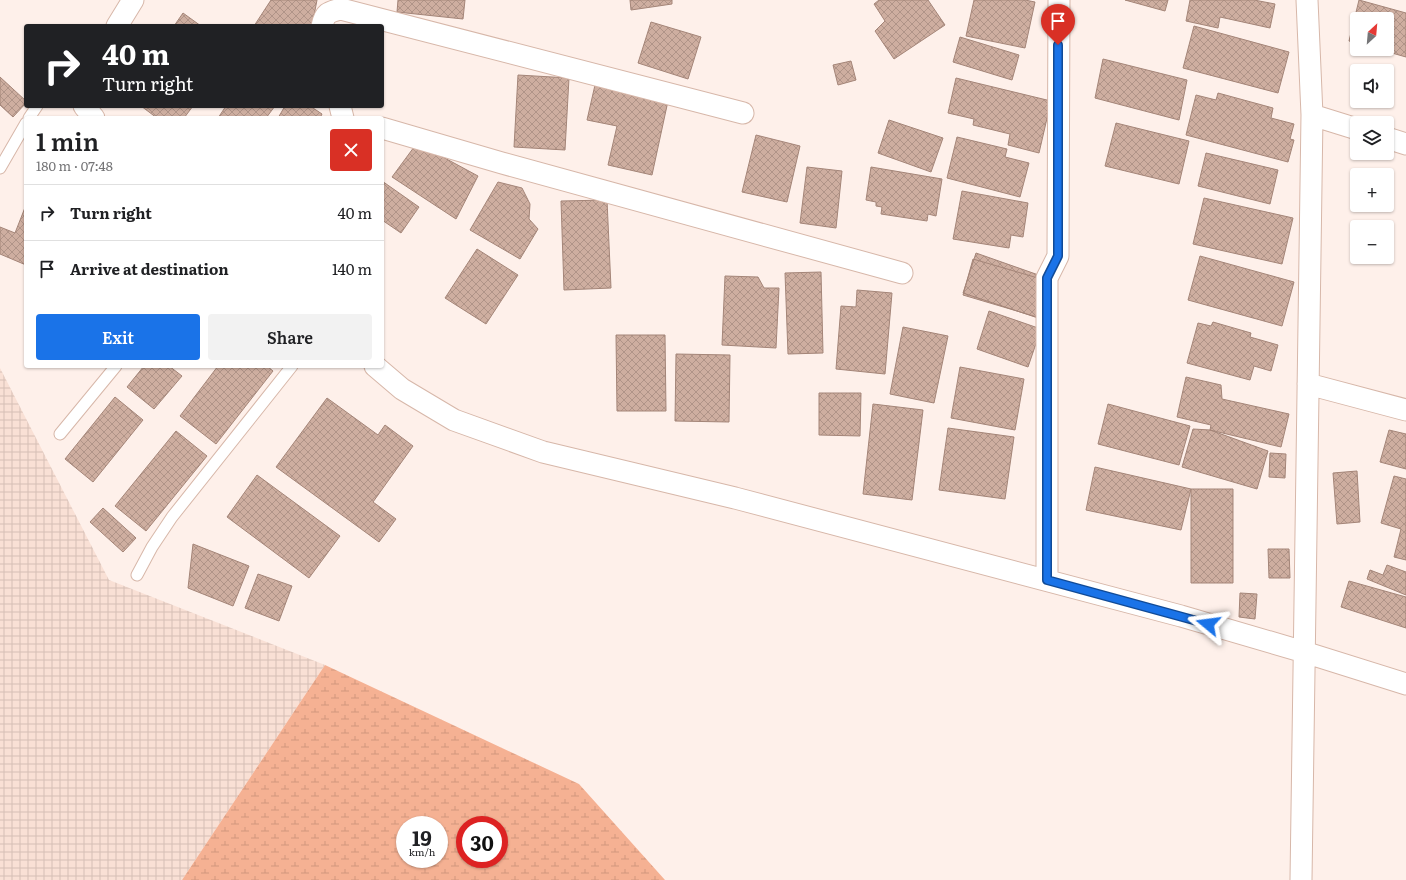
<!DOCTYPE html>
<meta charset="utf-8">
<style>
:root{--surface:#fff;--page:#f2f2f2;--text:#202124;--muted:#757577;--line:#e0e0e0;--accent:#1a73e8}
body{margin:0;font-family:Literata,serif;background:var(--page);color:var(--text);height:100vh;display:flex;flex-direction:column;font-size:15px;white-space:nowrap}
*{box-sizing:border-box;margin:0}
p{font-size:13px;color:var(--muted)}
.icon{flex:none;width:22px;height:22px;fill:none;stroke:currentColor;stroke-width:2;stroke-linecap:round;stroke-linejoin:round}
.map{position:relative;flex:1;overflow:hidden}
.details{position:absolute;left:24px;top:116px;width:360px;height:252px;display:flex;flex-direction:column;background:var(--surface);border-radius:4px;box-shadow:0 1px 3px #0004}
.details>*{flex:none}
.banner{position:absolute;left:24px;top:24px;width:360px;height:84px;border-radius:4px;box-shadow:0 1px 3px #0004;background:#202124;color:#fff;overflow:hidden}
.needle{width:26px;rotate:26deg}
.fabs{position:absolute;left:1350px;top:12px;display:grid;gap:8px}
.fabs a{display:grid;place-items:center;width:44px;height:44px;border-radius:4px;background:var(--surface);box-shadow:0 1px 3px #0004;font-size:20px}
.speed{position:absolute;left:396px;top:816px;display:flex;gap:8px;font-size:20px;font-weight:700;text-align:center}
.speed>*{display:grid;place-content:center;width:52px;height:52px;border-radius:50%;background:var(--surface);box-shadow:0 1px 3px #0004;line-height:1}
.speed small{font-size:10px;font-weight:400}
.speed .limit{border:6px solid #d22;background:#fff;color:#111}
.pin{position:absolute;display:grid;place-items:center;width:34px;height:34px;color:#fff;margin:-41px -17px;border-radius:50% 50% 50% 0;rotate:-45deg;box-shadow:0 0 4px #0007}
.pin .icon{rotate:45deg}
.me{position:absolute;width:44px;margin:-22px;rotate:286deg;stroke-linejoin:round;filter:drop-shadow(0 0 3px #0008)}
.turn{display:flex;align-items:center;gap:14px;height:84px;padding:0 12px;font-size:18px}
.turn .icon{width:52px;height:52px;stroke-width:2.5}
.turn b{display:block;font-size:28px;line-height:34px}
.round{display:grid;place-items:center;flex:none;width:42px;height:42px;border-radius:4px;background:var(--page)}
.head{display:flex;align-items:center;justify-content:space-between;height:68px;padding:0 12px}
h1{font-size:24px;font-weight:600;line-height:30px}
.action{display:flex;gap:8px;margin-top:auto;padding:8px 12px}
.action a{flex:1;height:46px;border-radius:4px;background:var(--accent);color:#fff;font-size:16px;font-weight:600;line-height:46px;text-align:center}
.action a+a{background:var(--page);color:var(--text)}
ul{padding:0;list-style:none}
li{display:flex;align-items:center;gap:12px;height:56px;padding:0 12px;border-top:1px solid var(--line)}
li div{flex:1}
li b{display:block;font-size:15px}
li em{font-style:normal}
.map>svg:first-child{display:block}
</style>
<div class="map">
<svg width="1406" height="880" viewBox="0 0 1406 880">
<defs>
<pattern id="industrial-grid" width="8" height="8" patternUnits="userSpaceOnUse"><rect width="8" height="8" fill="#f9e0d5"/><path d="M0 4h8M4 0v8" fill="none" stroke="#d5bfb6"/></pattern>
<pattern id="wetland-marsh" width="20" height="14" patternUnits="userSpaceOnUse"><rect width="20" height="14" fill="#f5b193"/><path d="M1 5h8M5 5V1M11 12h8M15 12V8" fill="none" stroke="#d1977d"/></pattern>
<pattern id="building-cross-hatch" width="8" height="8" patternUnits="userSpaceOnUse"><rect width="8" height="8" fill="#ceaea0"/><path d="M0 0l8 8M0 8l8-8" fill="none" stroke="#b09488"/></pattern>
</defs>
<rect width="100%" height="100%" fill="#fef0ea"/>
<path fill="url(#industrial-grid)" d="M0,368L109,580L325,665L182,880H0Z"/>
<path fill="url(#wetland-marsh)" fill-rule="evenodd" d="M325,665L579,784L665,880H182ZM405,825H439V859H405ZM465,825H499V859H465Z"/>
<path fill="url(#building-cross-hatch)" stroke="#a48578" d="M271,0H317L312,26H254Z
M398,0H465L463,19L397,12Z
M630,0H672V4L631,10Z
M879,0H928L945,25L894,59L875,31L885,21L874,4Z
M974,0H1025L1035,2L1025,48L966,36Z
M1125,0H1168L1165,11Z
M1190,0H1254L1275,4L1270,28L1220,17L1218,28L1186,21Z
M1359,0L1406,13V57L1378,49H1387V19H1357V43L1349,41Z
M183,13L201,26H174Z
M651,22L701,37L688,79L638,63Z
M1194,26L1289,52L1278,93L1183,68Z
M960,37L1019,55L1012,80L953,62Z
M1103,59L1187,80L1179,120L1095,98Z
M851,61L856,80L838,85L833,65Z
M518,75L569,78L565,150L514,147Z
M0,77L26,101V103L13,117L0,105Z
M956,78L1051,101L1039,153L1008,145L1010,134L973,125L974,119L948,113Z
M595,85L668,101L652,175L608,165L617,126L587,120Z
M1218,93L1273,108L1271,118L1294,124L1290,139L1294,140L1288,162L1186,135L1196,95L1216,100Z
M141,106H193L184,118H157Z
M226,106H275L266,118H218Z
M285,106H310L322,114L320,118H278Z
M889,120L943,138L931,172L878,153Z
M1116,123L1189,141L1179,184L1105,166Z
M756,135L800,146L787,202L742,192Z
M957,137L1007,149L1005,157L1029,163L1020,197L947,178Z
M417,143L478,176L456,219L392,177Z
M1206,153L1278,170L1270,204L1198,186Z
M807,167L842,171L836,228L800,223Z
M871,167L942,179L936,216L928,214L927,221L881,214L882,207L876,206V202L866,200Z
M382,181L419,207L401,233L382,220Z
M498,182L522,188L530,204L529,219L538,229L520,259L470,230Z
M962,191L1028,203L1023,237L1011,235L1009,248L953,239Z
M1204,198L1293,218L1282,264L1193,244Z
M607,200L611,288L564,290L561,201Z
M26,205V265L0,254V227L15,233Z
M477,249L518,275L486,324L445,298Z
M976,253L1047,278L1038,318L963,293Z
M1200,256L1294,282L1282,326L1188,300Z
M973,259L1048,281L1037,317L963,295Z
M821,272L823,353L788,354L785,273Z
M725,276L758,277L764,288H779L776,348L722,345Z
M857,290L892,293L885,374L836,369L841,306L856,307Z
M989,311L1041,329L1028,367L977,349Z
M1213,322L1251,333L1250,337L1278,345L1271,371L1254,366L1250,380L1187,363L1198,323L1211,326Z
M903,327L948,336L934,403L890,394Z
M616,335H665L666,411H617Z
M676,354L730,355L729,422L675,421Z
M144,366H169L182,376L154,409L127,387Z
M218,366H267L273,371L216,444L180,416Z
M960,367L1024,379L1015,430L951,418Z
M1186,377L1221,385L1222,399L1289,414L1281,447L1210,430L1211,425L1177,417Z
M819,393H861L860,436L819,435Z
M115,397L143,420L93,482L65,459Z
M327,398L378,435L385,425L413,446L373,502L396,519L379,542L276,467Z
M873,404L923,410L912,500L863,494Z
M1108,404L1190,426L1179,465L1098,444Z
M948,428L1014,437L1005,499L939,490Z
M1193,429L1210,430L1268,451L1257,489L1182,467Z
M1389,430L1406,434V469L1380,462Z
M176,431L207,456L146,531L115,506Z
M1270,453L1286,454L1285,478L1269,477Z
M1095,467L1191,489L1181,530L1086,510Z
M1357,471L1360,522L1337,524L1333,473Z
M257,475L340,536L309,578L227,517Z
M1394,476L1406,479V560L1394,557L1401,529L1381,523Z
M1191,489H1233V583H1191Z
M103,508L136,538L123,552L90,522Z
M193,544L249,566L233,606L188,588Z
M1268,549H1289L1290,578H1269Z
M1387,565L1406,572V595L1367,579L1370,570L1383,575Z
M258,574L292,586L279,621L245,608Z
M1349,581L1406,597V628L1341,607Z
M1240,593L1257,594L1255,619L1239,617Z"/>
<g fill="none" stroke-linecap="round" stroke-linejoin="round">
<g stroke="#d7b7a9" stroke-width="13">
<path id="service" d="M29,118L37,106
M0,168L26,123
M60,434L116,366
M137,575L152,547L172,517L292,366"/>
</g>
<g stroke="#d7b7a9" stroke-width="23">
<path id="minor" d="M117,26L133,0
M322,26C325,13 328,12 341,9L743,113
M84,106L94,118
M340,106L343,118
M1312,115L1357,129
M382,128L502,163L902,273
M1387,138L1406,144
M375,366L402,389L454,420L543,452L735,498L1181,616L1304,652L1406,684
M1308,384L1406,410
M1047,580V278L1058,256L1059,0
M1301,880L1312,115L1307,0"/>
</g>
<use href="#service" stroke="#fff" stroke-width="11"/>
<use href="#minor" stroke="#fff" stroke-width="21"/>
</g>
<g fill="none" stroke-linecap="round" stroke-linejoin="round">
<g stroke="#114b97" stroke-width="10">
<path id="route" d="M1058,45V256L1047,278V580L1208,624"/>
</g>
<use href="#route" stroke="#1a73e8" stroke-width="7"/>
</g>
</svg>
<div class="fabs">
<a><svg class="needle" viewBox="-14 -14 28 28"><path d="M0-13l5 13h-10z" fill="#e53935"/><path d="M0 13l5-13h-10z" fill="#757577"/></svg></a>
<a><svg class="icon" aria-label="sound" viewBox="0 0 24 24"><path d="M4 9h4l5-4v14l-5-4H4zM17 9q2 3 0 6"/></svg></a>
<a><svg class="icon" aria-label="layers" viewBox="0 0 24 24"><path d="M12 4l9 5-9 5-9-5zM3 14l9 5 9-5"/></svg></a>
<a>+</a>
<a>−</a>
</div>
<div class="speed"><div>19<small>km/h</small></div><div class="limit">30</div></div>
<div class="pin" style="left:1058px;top:45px;background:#d93025"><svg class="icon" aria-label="arrive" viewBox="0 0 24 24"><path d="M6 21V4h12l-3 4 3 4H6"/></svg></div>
<svg class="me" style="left:1208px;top:624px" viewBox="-20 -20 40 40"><path d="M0-17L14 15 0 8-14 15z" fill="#1a73e8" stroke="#fff" stroke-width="4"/></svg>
<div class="banner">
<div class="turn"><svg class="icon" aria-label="right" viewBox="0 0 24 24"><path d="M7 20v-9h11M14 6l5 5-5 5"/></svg><div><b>40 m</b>Turn right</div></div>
</div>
<section class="details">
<div class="head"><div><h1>1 min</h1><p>180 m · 07:48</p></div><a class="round" style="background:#d93025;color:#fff"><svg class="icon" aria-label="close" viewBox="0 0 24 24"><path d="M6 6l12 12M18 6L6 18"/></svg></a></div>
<ul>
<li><svg class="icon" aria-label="right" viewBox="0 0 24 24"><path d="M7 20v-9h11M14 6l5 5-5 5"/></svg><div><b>Turn right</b></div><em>40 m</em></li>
<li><svg class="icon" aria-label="arrive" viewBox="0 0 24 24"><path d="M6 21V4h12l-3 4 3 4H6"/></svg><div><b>Arrive at destination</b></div><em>140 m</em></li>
</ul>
<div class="action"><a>Exit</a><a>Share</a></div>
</section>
</div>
